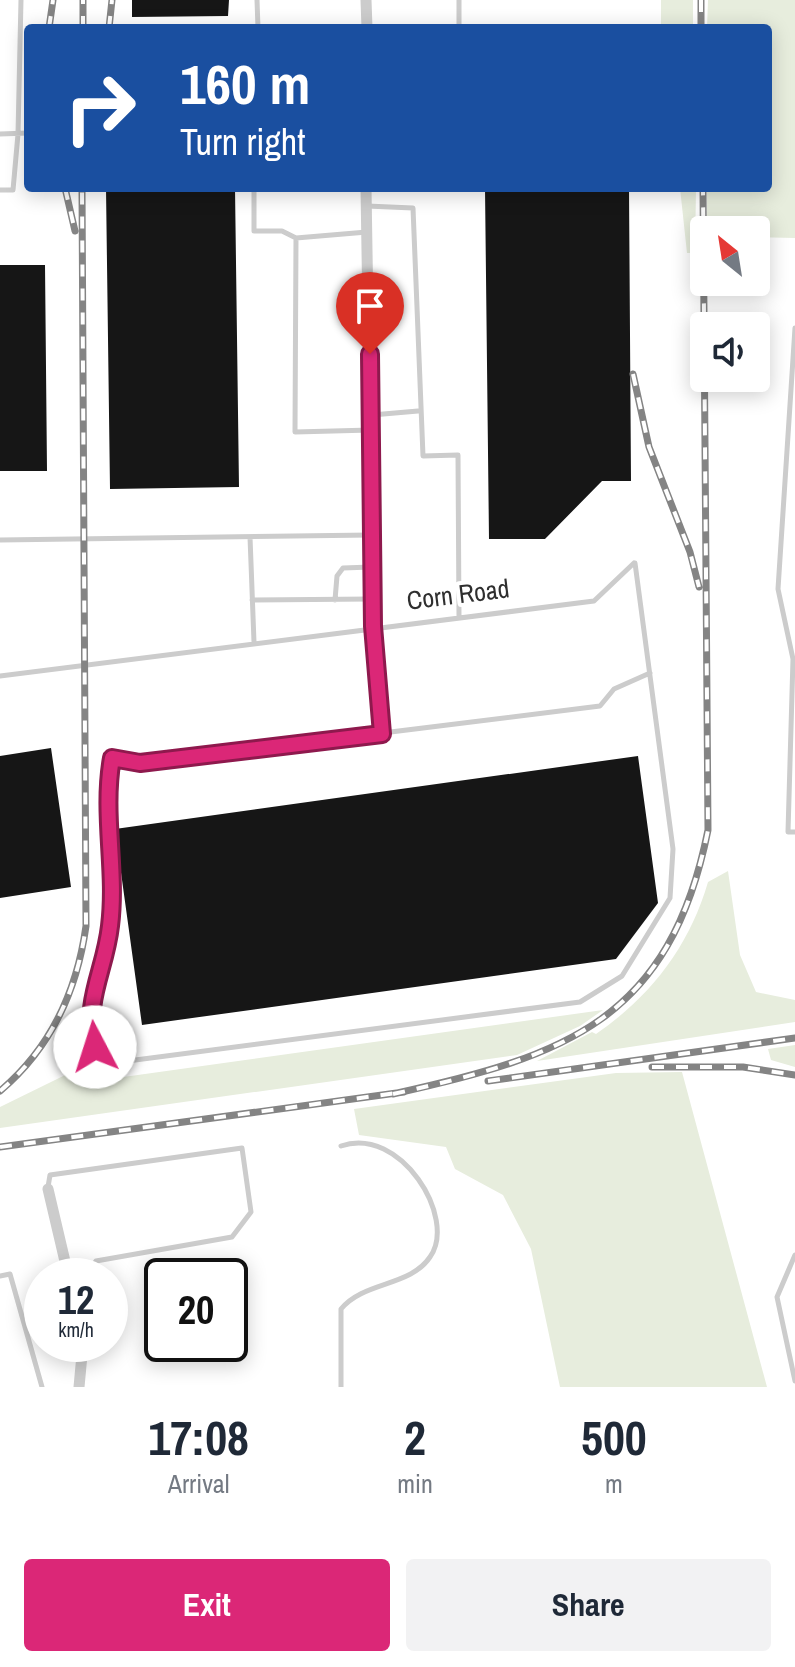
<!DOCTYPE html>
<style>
:root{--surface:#fff;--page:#f2f2f3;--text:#1f2937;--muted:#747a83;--accent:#db2777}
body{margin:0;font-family:"Archivo Narrow",sans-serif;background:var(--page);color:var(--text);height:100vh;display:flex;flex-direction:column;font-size:30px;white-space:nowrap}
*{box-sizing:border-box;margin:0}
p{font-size:26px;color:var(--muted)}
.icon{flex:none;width:44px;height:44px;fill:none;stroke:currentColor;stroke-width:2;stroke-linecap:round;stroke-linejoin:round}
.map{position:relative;height:1387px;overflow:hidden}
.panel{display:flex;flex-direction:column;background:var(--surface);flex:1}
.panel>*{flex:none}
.top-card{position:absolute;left:24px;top:24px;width:748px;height:168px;border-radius:8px;box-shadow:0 4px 20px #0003;background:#1a4fa0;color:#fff;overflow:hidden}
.needle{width:52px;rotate:330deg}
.tools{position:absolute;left:690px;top:216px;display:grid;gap:16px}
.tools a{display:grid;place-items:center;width:80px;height:80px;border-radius:8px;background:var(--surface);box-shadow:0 4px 20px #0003;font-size:40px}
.speed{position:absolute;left:24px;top:1258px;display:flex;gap:16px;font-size:40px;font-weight:700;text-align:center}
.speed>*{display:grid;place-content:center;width:104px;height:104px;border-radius:50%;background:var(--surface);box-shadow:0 4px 20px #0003;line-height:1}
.speed small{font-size:20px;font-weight:400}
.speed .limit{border:4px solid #111;border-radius:12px;background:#fff;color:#111}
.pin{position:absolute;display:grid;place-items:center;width:68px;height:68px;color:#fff;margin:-82px -34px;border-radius:50% 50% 50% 0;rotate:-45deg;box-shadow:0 0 8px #0007}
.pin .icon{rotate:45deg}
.me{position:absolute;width:88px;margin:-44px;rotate:355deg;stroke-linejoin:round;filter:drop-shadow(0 0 6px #0008)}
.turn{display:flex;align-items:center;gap:28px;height:168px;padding:0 24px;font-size:36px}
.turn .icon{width:104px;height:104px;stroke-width:2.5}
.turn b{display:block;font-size:56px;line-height:68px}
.eta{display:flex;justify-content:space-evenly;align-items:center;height:136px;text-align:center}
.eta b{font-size:48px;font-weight:700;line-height:56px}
.button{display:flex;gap:16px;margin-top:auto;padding:16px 24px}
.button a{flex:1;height:92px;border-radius:8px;background:var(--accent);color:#fff;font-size:32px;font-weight:700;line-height:92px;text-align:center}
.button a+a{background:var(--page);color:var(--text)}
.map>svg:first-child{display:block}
</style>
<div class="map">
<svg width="795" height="1387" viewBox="0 0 795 1387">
<rect width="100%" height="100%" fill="#fff"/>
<path fill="#e7eddd" d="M661,0H693V28H661Z
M708,0H795V238L756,237V230H707V188H768V28H707Z
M680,188H696L695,253H687Z
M728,871L740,955L756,992L795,1000V1022L537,1061L592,1032L596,1034C651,996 689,947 708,882Z
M603,1010L580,1026L517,1055L0,1128V1107L104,1056L109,1079Z
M795,1045V1067L771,1060L768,1049Z
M682,1072L767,1387H560L531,1249L503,1195L455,1169L446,1147L359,1135L354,1109L616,1073Z"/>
<path fill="#161616" d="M132,0H229L228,16L132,17Z
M106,188H235L239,487L110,489Z
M485,188H629L631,481H602L545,539H489Z
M0,265H45L47,471H0Z
M51,748L71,887L0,898V756Z
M638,756L658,903L616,959L142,1025L115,829Z"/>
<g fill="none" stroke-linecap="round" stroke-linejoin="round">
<path stroke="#ccc" stroke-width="5" d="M257,0L258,28
M459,0V28
M0,134L28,133
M254,188V231H282L296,238L367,232
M0,190H13L18,134L21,0
M367,206L413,208L423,456L458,455L459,616
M296,238L295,432L371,430
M795,328L778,589L793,659L788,832H795
M372,415L418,411
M250,537L254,642
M0,540L371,535
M635,563L673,849L670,898L622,976L580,1002L120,1062L95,1047C83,1001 105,971 110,926C117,870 102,814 112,758L140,763L600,706L614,689L650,673
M252,600L371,599
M335,600L337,576L343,568L371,567
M373,627L382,734
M0,676L594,601L634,563
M48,1187L50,1175L242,1148L251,1212L232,1237L96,1261L85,1276
M795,1255L777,1297L795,1381
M0,1276L10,1274L42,1387
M341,1387V1309C364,1281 410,1287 430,1257C458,1218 400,1125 341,1146"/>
<path stroke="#ccc" stroke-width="11" d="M366,0L367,28
M366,188L373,626
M48,1189L67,1270L77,1276
M79,1387L83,1344"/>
<g stroke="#848484" stroke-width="7">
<path id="rail" d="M701,0V28
M49,28L53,0
M83,28V0
M109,28L112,0
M65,188L75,231
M633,374L649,447L690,552L699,587
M652,1067H743L795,1075
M488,1081L795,1038
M0,1091C51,1048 77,991 86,926L82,188
M393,1094C566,1056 670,1020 708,830L703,188
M0,1147L404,1092"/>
</g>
<use href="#rail" stroke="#fff" stroke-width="4" stroke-dasharray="12" stroke-linecap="butt"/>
</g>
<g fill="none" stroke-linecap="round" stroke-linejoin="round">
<g stroke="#8e194d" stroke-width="20">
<path id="route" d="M95,1047C83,1001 105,971 110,926C117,870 102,814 112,758L140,763L382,734L373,626L370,354"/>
</g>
<use href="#route" stroke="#db2777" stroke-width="14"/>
</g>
<g text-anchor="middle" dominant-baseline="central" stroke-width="8" stroke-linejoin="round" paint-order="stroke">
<g font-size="26" fill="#2f2f2f" stroke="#fff">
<text transform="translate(458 594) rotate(-7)">Corn Road</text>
</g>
</g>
</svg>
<div class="tools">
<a><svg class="needle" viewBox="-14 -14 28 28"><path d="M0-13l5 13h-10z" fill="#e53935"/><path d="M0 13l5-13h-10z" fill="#747a83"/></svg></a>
<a><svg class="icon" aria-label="sound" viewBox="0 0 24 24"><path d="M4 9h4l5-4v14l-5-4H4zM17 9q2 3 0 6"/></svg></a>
</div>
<div class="speed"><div>12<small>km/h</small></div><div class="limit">20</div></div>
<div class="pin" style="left:370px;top:354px;background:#d93025"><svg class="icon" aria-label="arrive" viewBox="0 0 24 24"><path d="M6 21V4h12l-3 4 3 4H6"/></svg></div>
<svg class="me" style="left:95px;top:1047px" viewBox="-20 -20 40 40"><circle r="19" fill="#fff"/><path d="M0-13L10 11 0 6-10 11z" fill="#db2777"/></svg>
<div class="top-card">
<div class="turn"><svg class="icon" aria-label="right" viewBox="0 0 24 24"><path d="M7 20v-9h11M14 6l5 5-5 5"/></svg><div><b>160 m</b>Turn right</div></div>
</div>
</div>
<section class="panel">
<div class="eta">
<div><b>17:08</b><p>Arrival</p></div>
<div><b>2</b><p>min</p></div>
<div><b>500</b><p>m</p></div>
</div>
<div class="button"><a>Exit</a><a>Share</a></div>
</section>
